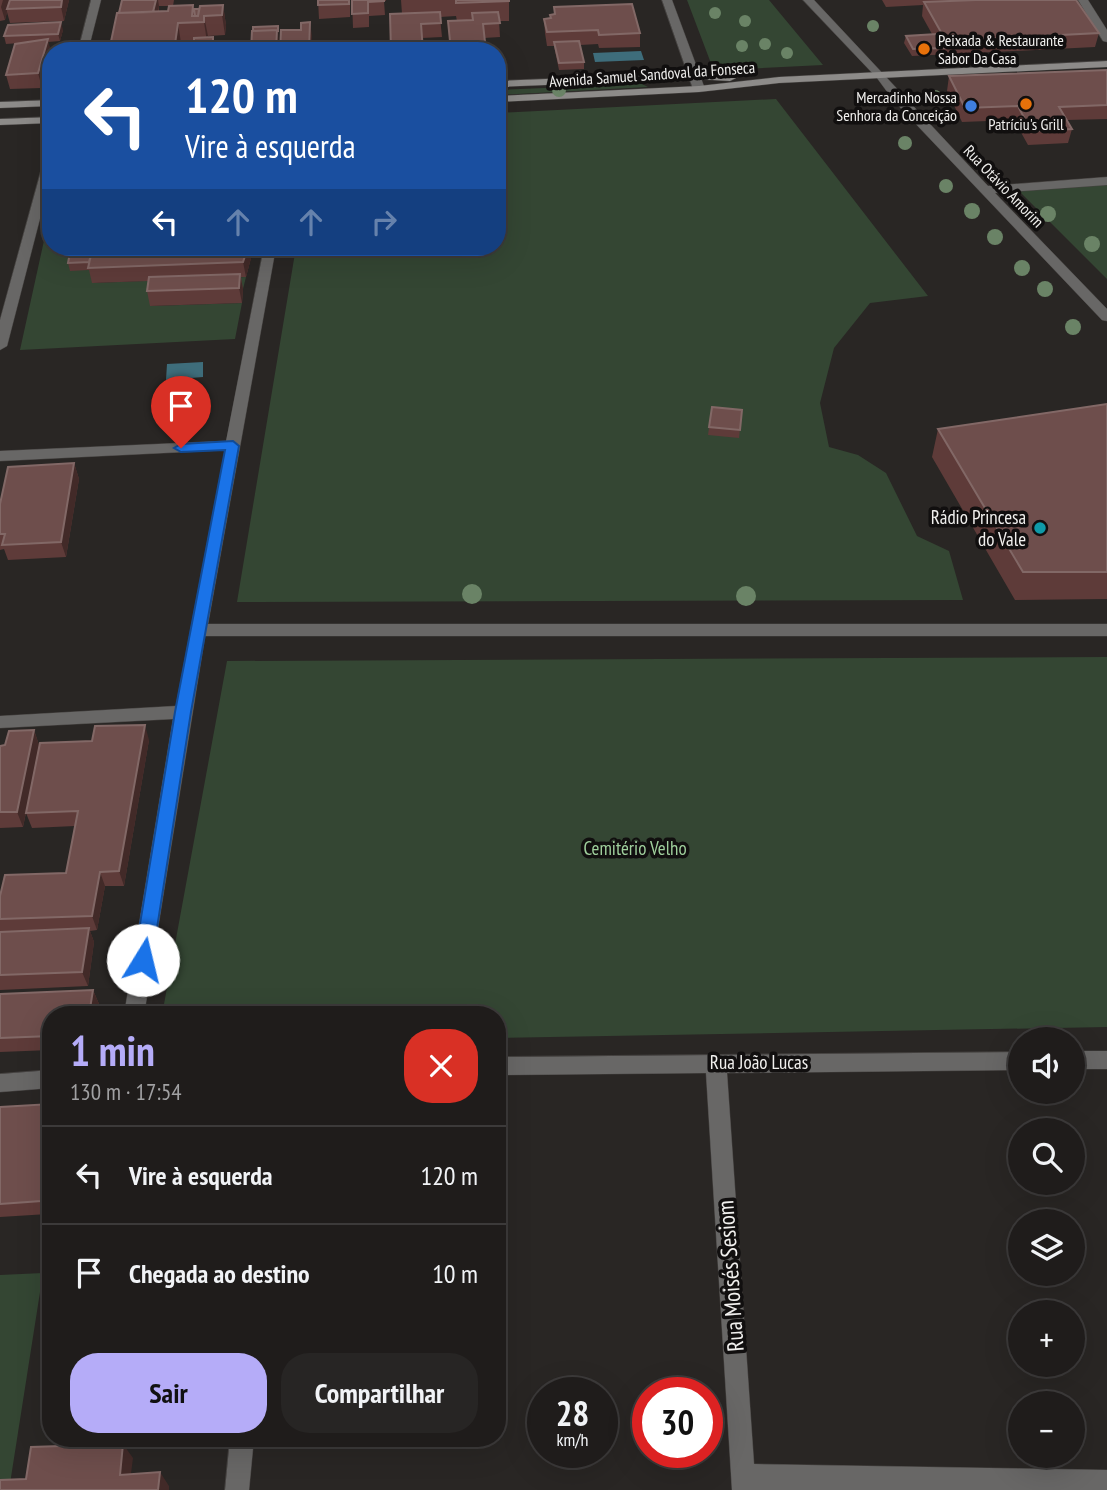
<!DOCTYPE html>
<html lang="pt">
<meta charset="utf-8">
<style>
:root{--surface:#1f1c1b;--page:#272524;--text:#f1f3f6;--muted:#a1a1a3;--line:#3c3a3a;--accent:#b5acf8}
body{margin:0;font-family:"PT Sans Narrow",sans-serif;background:var(--page);color:var(--text);height:100vh;display:flex;flex-direction:column;font-size:26px;white-space:nowrap}
*{box-sizing:border-box;margin:0}
p{font-size:23px;color:var(--muted)}
.icon{flex:none;width:38px;height:38px;fill:none;stroke:currentColor;stroke-width:2;stroke-linecap:round;stroke-linejoin:round}
.map{position:relative;flex:1;overflow:hidden}
.sheet{position:absolute;left:42px;top:1006px;width:464px;height:441px;display:flex;flex-direction:column;background:var(--surface);border-radius:28px;box-shadow:0 7px 28px #0002,0 0 0 2px var(--line)}
.sheet>*{flex:none}
.banner{position:absolute;left:42px;top:42px;width:464px;height:214px;border-radius:28px;box-shadow:0 7px 28px #0002,0 0 0 2px var(--line);background:#1a4fa0;color:#fff;overflow:hidden}
.buttons{position:absolute;left:1008px;top:1027px;display:grid;gap:14px}
.buttons a{display:grid;place-items:center;width:77px;height:77px;border-radius:50%;background:var(--surface);box-shadow:0 7px 28px #0002,0 0 0 2px var(--line);font-size:35px}
.speed{position:absolute;left:527px;top:1377px;display:flex;gap:14px;font-size:35px;font-weight:700;text-align:center}
.speed>*{display:grid;place-content:center;width:91px;height:91px;border-radius:50%;background:var(--surface);box-shadow:0 7px 28px #0002,0 0 0 2px var(--line);line-height:1}
.speed small{font-size:18px;font-weight:400}
.speed .limit{border:10px solid #d22;background:#fff;color:#111}
.pin{position:absolute;display:grid;place-items:center;width:60px;height:60px;color:#fff;margin:-72px -30px;border-radius:50% 50% 50% 0;rotate:-45deg;box-shadow:0 0 7px #0007}
.pin .icon{rotate:45deg}
.me{position:absolute;width:77px;margin:-38px;rotate:9deg;stroke-linejoin:round;filter:drop-shadow(0 0 5px #0008)}
.turn{display:flex;align-items:center;gap:24px;height:147px;padding:0 28px;font-size:32px}
.turn .icon{width:91px;height:91px;stroke-width:2.5}
.turn b{display:block;font-size:49px;line-height:60px}
.lanes{display:flex;align-items:center;height:66px;padding:0 28px;background:#0003;justify-content:center;gap:35px;direction:ltr}
.lanes .off{opacity:.35}
.round{display:grid;place-items:center;flex:none;width:74px;height:74px;border-radius:28px;background:var(--page)}
.overview{display:flex;align-items:center;justify-content:space-between;height:119px;padding:0 28px}
h1{font-size:42px;font-weight:600;line-height:52px;color:var(--accent)}
.primary-button{display:flex;gap:14px;margin-top:auto;padding:14px 28px}
.primary-button a{flex:1;height:80px;border-radius:28px;background:var(--accent);color:#111;font-size:28px;font-weight:600;line-height:80px;text-align:center}
.primary-button a+a{background:var(--page);color:var(--text)}
ul{padding:0;list-style:none}
li{display:flex;align-items:center;gap:21px;height:98px;padding:0 28px;border-top:2px solid var(--line)}
li div{flex:1}
li b{display:block;font-size:26px}
li em{font-style:normal}
.map>svg:first-child{display:block}
</style>
<div class="map">
<svg width="1107" height="1490" viewBox="0 0 1107 1490">
<rect width="100%" height="100%" fill="#292624"/>
<path fill="#344633" d="M687,0H769L823,65L725,70L712,66Z
M642,84L648,87L497,95V90Z
M776,99L928,296L870,303L834,348L820,403L829,447L858,455L886,473L917,536L949,551L963,600L237,602L296,247H497V113Z
M1107,184V279L1016,188Z
M51,235V247H93V249L215,247L209,265L92,283L246,277L243,289L153,292L151,306L242,303L235,339L20,350L45,236Z
M1107,657V1027L497,1038V1015H162L227,661Z
M43,1273L9,1490H0V1275Z"/>
<path fill="#3e6d7b" d="M641,51L644,60L595,62L593,53Z
M203,362V377L166,380L167,364Z"/>
<g fill="none" stroke-linecap="round" stroke-linejoin="round">
<g stroke="#454240" stroke-width="1">
<path id="street" d="M91,0H101L88,51H78Z
M662,0H672L705,89L703,91L693,89Z
M803,0H814L988,186L1107,177V185L995,193L1107,309V321L1102,320L894,101L877,78Z
M1078,0H1088L1107,30V42L1103,41Z
M47,149H51V176L7,346L0,350V320Z
M264,247H276L208,624H1107V636H205L144,1015H124L173,719L0,728V716L176,706L225,450L0,461V451L226,441Z
M1073,1051H1107V1069H1073Z
M1020,1052V1070L727,1073L754,1464L1107,1470V1490H732L706,1073L497,1075V1057Z
M51,1070V1088L0,1092V1074Z
M230,1438H254L249,1490H225Z"/>
</g>
<g stroke="#454240" stroke-width="1">
<path id="secondary" d="M1107,61V67L779,83L699,92L497,102V96L699,86L779,77Z
M695,73L730,75L736,78L730,81L695,79L497,87V81Z
M51,100V106L0,108V102Z
M51,117V123L0,125V119Z"/>
</g>
<use href="#street" fill="#686766" fill-rule="evenodd"/>
<use href="#secondary" fill="#8d8b89" fill-rule="evenodd"/>
</g>
<g fill="#6a8366">
<circle cx="715" cy="13" r="6"/>
<circle cx="745" cy="21" r="6"/>
<circle cx="873" cy="26" r="6"/>
<circle cx="765" cy="44" r="6"/>
<circle cx="742" cy="46" r="6"/>
<circle cx="787" cy="53" r="6"/>
<circle cx="559" cy="90" r="7"/>
<circle cx="935" cy="97" r="7"/>
<circle cx="905" cy="143" r="7"/>
<circle cx="946" cy="186" r="7"/>
<circle cx="972" cy="211" r="8"/>
<circle cx="1048" cy="214" r="8"/>
<circle cx="995" cy="237" r="8"/>
<circle cx="1092" cy="244" r="8"/>
<circle cx="1022" cy="268" r="8"/>
<circle cx="1045" cy="289" r="8"/>
<circle cx="1073" cy="327" r="8"/>
<circle cx="472" cy="594" r="10"/>
<circle cx="746" cy="596" r="10"/>
</g>
<path fill="#5e3b39" d="M0,0H69L64,21L10,23L7,12L5,20L0,21Z
M122,0H174L173,6H159V11H168L193,5L194,9L223,5L226,25L225,35L208,36V37H213L214,51H198L195,49L194,42L181,43L119,13Z
M318,0H350V17L319,19Z
M352,0H386V1H384L385,15L369,16V27L353,28Z
M401,0H509V21H499L500,37L484,38L486,51H450L448,21H457L456,16L440,17L442,37L422,38L402,14Z
M882,0H1076L1099,33L1095,47L912,56L904,43L906,36L932,34L922,16L923,5L886,7Z
M554,7L640,33V47L599,48L598,44L580,45L584,62V69L559,70L554,46H547L545,33L544,19H550V15L554,14Z
M63,30L60,41L48,42L51,53L42,88L10,89L6,75L20,43L6,44L4,36Z
M1107,70V119L1067,120L1072,129L1068,143L1028,145L1014,120L962,122L947,91L949,76Z
M71,247H181L97,249L98,255L206,250L207,247H254L246,277H241L243,289L242,303L150,306L147,291L149,281L92,283L89,270L70,271L68,263Z
M1107,404V599L1015,600L932,457L938,429Z
M712,407L742,410L739,438L708,435Z
M74,463L79,479L66,557L8,560L4,549L0,550V504Z
M34,730L39,745L149,740L124,886H105L97,930L90,931L94,942L88,986L0,990V896L66,873L75,826L32,828L26,813L23,827L0,828V746L5,745Z
M93,990L99,1004L51,1015V1050L0,1052V994Z
M51,1104V1195L48,1214L0,1217V1107Z"/>
<path fill="#422a28" d="M3,0H11L7,9V12L5,20L1,7Z
M62,0H69L64,21L61,7Z
M156,0H158L159,6L157,20L153,13Z
M223,5L226,25L225,35L222,15Z
M204,16L208,36L207,42L204,22Z
M61,22L63,30L60,41L58,34Z
M310,22L312,36L311,51H309Z
M178,23L181,43L180,51H174Z
M278,26L279,51H276Z
M48,39L51,53L42,88L38,73Z
M248,247H254L246,277L243,262Z
M240,274L243,289L242,303L239,288Z
M74,463L79,479L66,557L61,542Z
M145,725L149,740L124,886L119,871Z
M34,730L39,745L23,827L17,812Z
M100,872L105,886L97,930L92,916Z
M89,928L94,942L88,986L82,972Z
M93,990L99,1004L97,1015H89Z
M51,1141V1195L48,1214L41,1201Z
M123,1444L133,1458L129,1489L120,1475Z
M160,1472L169,1486V1490H158Z"/>
<path fill="#6e4e4c" stroke="#826866" stroke-width="2" d="M10,0H62L61,7L7,9Z
M122,0H156L153,12L119,13Z
M318,0H349V4L318,5Z
M352,0H384V1L368,2V13L352,14Z
M456,0H509V1L456,3Z
M976,0H1076L1099,33L946,41L924,2Z
M632,4L640,33L599,35L598,30L547,32L544,19L551,18L550,15L555,14L554,7Z
M193,5L192,16H198L200,6L223,5L222,15L204,16V22L178,23L174,51H109L117,13L168,11L169,6Z
M194,9H199L198,16H195Z
M440,12L441,23L421,24L423,51H391L390,14Z
M498,12L500,23L483,24L486,51H451L448,21L473,20L472,13Z
M61,22L58,34L4,36L8,25Z
M310,22L309,51H280L281,30H301V23Z
M278,26V32L277,30L253,31V27Z
M277,30L276,51H251L252,31Z
M937,34L945,48L913,49L906,36Z
M213,37V45H201L194,42V38Z
M48,39L38,73L6,75L15,44Z
M579,41L584,62L559,63L554,42Z
M1107,70V105L1059,107L1072,129L1031,131L1018,106L965,108L949,76Z
M71,247H96L94,255H91L89,262L68,263Z
M207,247H248L243,262L88,268L91,255L206,250Z
M240,274L239,288L147,291L149,277Z
M1107,404V572H1023L938,429Z
M712,407L742,410L740,430L709,427Z
M74,463L61,542L2,545L5,534H0V504L8,467Z
M145,725L119,871L100,872L92,916L0,919V896L5,875L66,873L78,811L26,813L40,743L92,741L95,726Z
M34,730L17,812H0V746L5,745L9,731Z
M89,928L82,972L0,975V932Z
M93,990L89,1015H51V1036L0,1038V994Z
M51,1104V1141L41,1201L0,1204V1107Z
M123,1444L120,1475L160,1472L158,1490H0V1480L26,1479L31,1447Z"/>
<path fill="#1a73e8" stroke="#114b97" stroke-width="2" d="M233,441L239,446L191,712L152,960L149,965L143,967L137,965L134,960L175,712L225,450L181,452L174,448L181,444Z"/>
<g fill="#e8710a" stroke="#110f0f" stroke-width="2.5">
<circle cx="924" cy="49" r="7"/>
<circle cx="1026" cy="104" r="7"/>
</g>
<circle fill="#3f7fe0" stroke="#110f0f" stroke-width="2.5" cx="971" cy="106" r="7"/>
<circle fill="#0f9aa8" stroke="#110f0f" stroke-width="2.5" cx="1040" cy="528" r="7"/>
<g text-anchor="middle" dominant-baseline="central" stroke-width="7" stroke-linejoin="round" paint-order="stroke">
<g font-size="16" fill="#f1f0ee" stroke="#110f0f" text-anchor="start">
<text x="938" y="40">Peixada &amp; Restaurante<tspan x="938" dy="18">Sabor Da Casa</tspan></text>
<text x="957" y="97" text-anchor="end">Mercadinho Nossa<tspan x="957" dy="18">Senhora da Conceição</tspan></text>
<text x="1026" y="124" text-anchor="middle">Patríciu's Grill</text>
</g>
<g font-size="16" fill="#f1f0ee" stroke="#110f0f">
<text transform="translate(652 74) rotate(-4)">Avenida Samuel Sandoval da Fonseca</text>
<text transform="translate(1004 186) rotate(46)">Rua Otávio Amorim</text>
</g>
<g font-size="19" fill="#f1f0ee" stroke="#110f0f" text-anchor="end">
<text x="1026" y="517">Rádio Princesa<tspan x="1026" dy="22">do Vale</tspan></text>
</g>
<g font-size="19" fill="#9fcf9c" stroke="#110f0f">
<text x="635" y="848">Cemitério Velho</text>
</g>
<g font-size="19" fill="#f1f0ee" stroke="#110f0f">
<text x="759" y="1062">Rua João Lucas</text>
</g>
<g font-size="23" fill="#f1f0ee" stroke="#110f0f">
<text transform="translate(730 1276) rotate(-94)">Rua Moisés Sesiom</text>
</g>
</g>
</svg>
<div class="buttons">
<a><svg class="icon" aria-label="sound" viewBox="0 0 24 24"><path d="M4 9h4l5-4v14l-5-4H4zM17 9q2 3 0 6"/></svg></a>
<a><svg class="icon" aria-label="search" viewBox="0 0 24 24"><circle cx="10" cy="10" r="6"/><path d="M15 15l6 6"/></svg></a>
<a><svg class="icon" aria-label="layers" viewBox="0 0 24 24"><path d="M12 4l9 5-9 5-9-5zM3 14l9 5 9-5"/></svg></a>
<a>+</a>
<a>−</a>
</div>
<div class="speed"><div>28<small>km/h</small></div><div class="limit">30</div></div>
<div class="pin" style="left:181px;top:448px;background:#d93025"><svg class="icon" aria-label="arrive" viewBox="0 0 24 24"><path d="M6 21V4h12l-3 4 3 4H6"/></svg></div>
<svg class="me" style="left:143px;top:960px" viewBox="-20 -20 40 40"><circle r="19" fill="#fff"/><path d="M0-13L10 11 0 6-10 11z" fill="#1a73e8"/></svg>
<div class="banner">
<div class="turn"><svg class="icon" aria-label="left" viewBox="0 0 24 24"><path d="M17 20v-9H6M10 6l-5 5 5 5"/></svg><div><b>120 m</b>Vire à esquerda</div></div>
<div class="lanes"><svg class="icon" aria-label="left" viewBox="0 0 24 24"><path d="M17 20v-9H6M10 6l-5 5 5 5"/></svg><svg class="icon off" aria-label="ahead" viewBox="0 0 24 24"><path d="M12 20V5M6 11l6-6 6 6"/></svg><svg class="icon off" aria-label="ahead" viewBox="0 0 24 24"><path d="M12 20V5M6 11l6-6 6 6"/></svg><svg class="icon off" aria-label="right" viewBox="0 0 24 24"><path d="M7 20v-9h11M14 6l5 5-5 5"/></svg></div>
</div>
<section class="sheet">
<div class="overview"><div><h1>1 min</h1><p>130 m · 17:54</p></div><a class="round" style="background:#d93025;color:#fff"><svg class="icon" aria-label="close" viewBox="0 0 24 24"><path d="M6 6l12 12M18 6L6 18"/></svg></a></div>
<ul>
<li><svg class="icon" aria-label="left" viewBox="0 0 24 24"><path d="M17 20v-9H6M10 6l-5 5 5 5"/></svg><div><b>Vire à esquerda</b></div><em>120 m</em></li>
<li><svg class="icon" aria-label="arrive" viewBox="0 0 24 24"><path d="M6 21V4h12l-3 4 3 4H6"/></svg><div><b>Chegada ao destino</b></div><em>10 m</em></li>
</ul>
<div class="primary-button"><a>Sair</a><a>Compartilhar</a></div>
</section>
</div>
